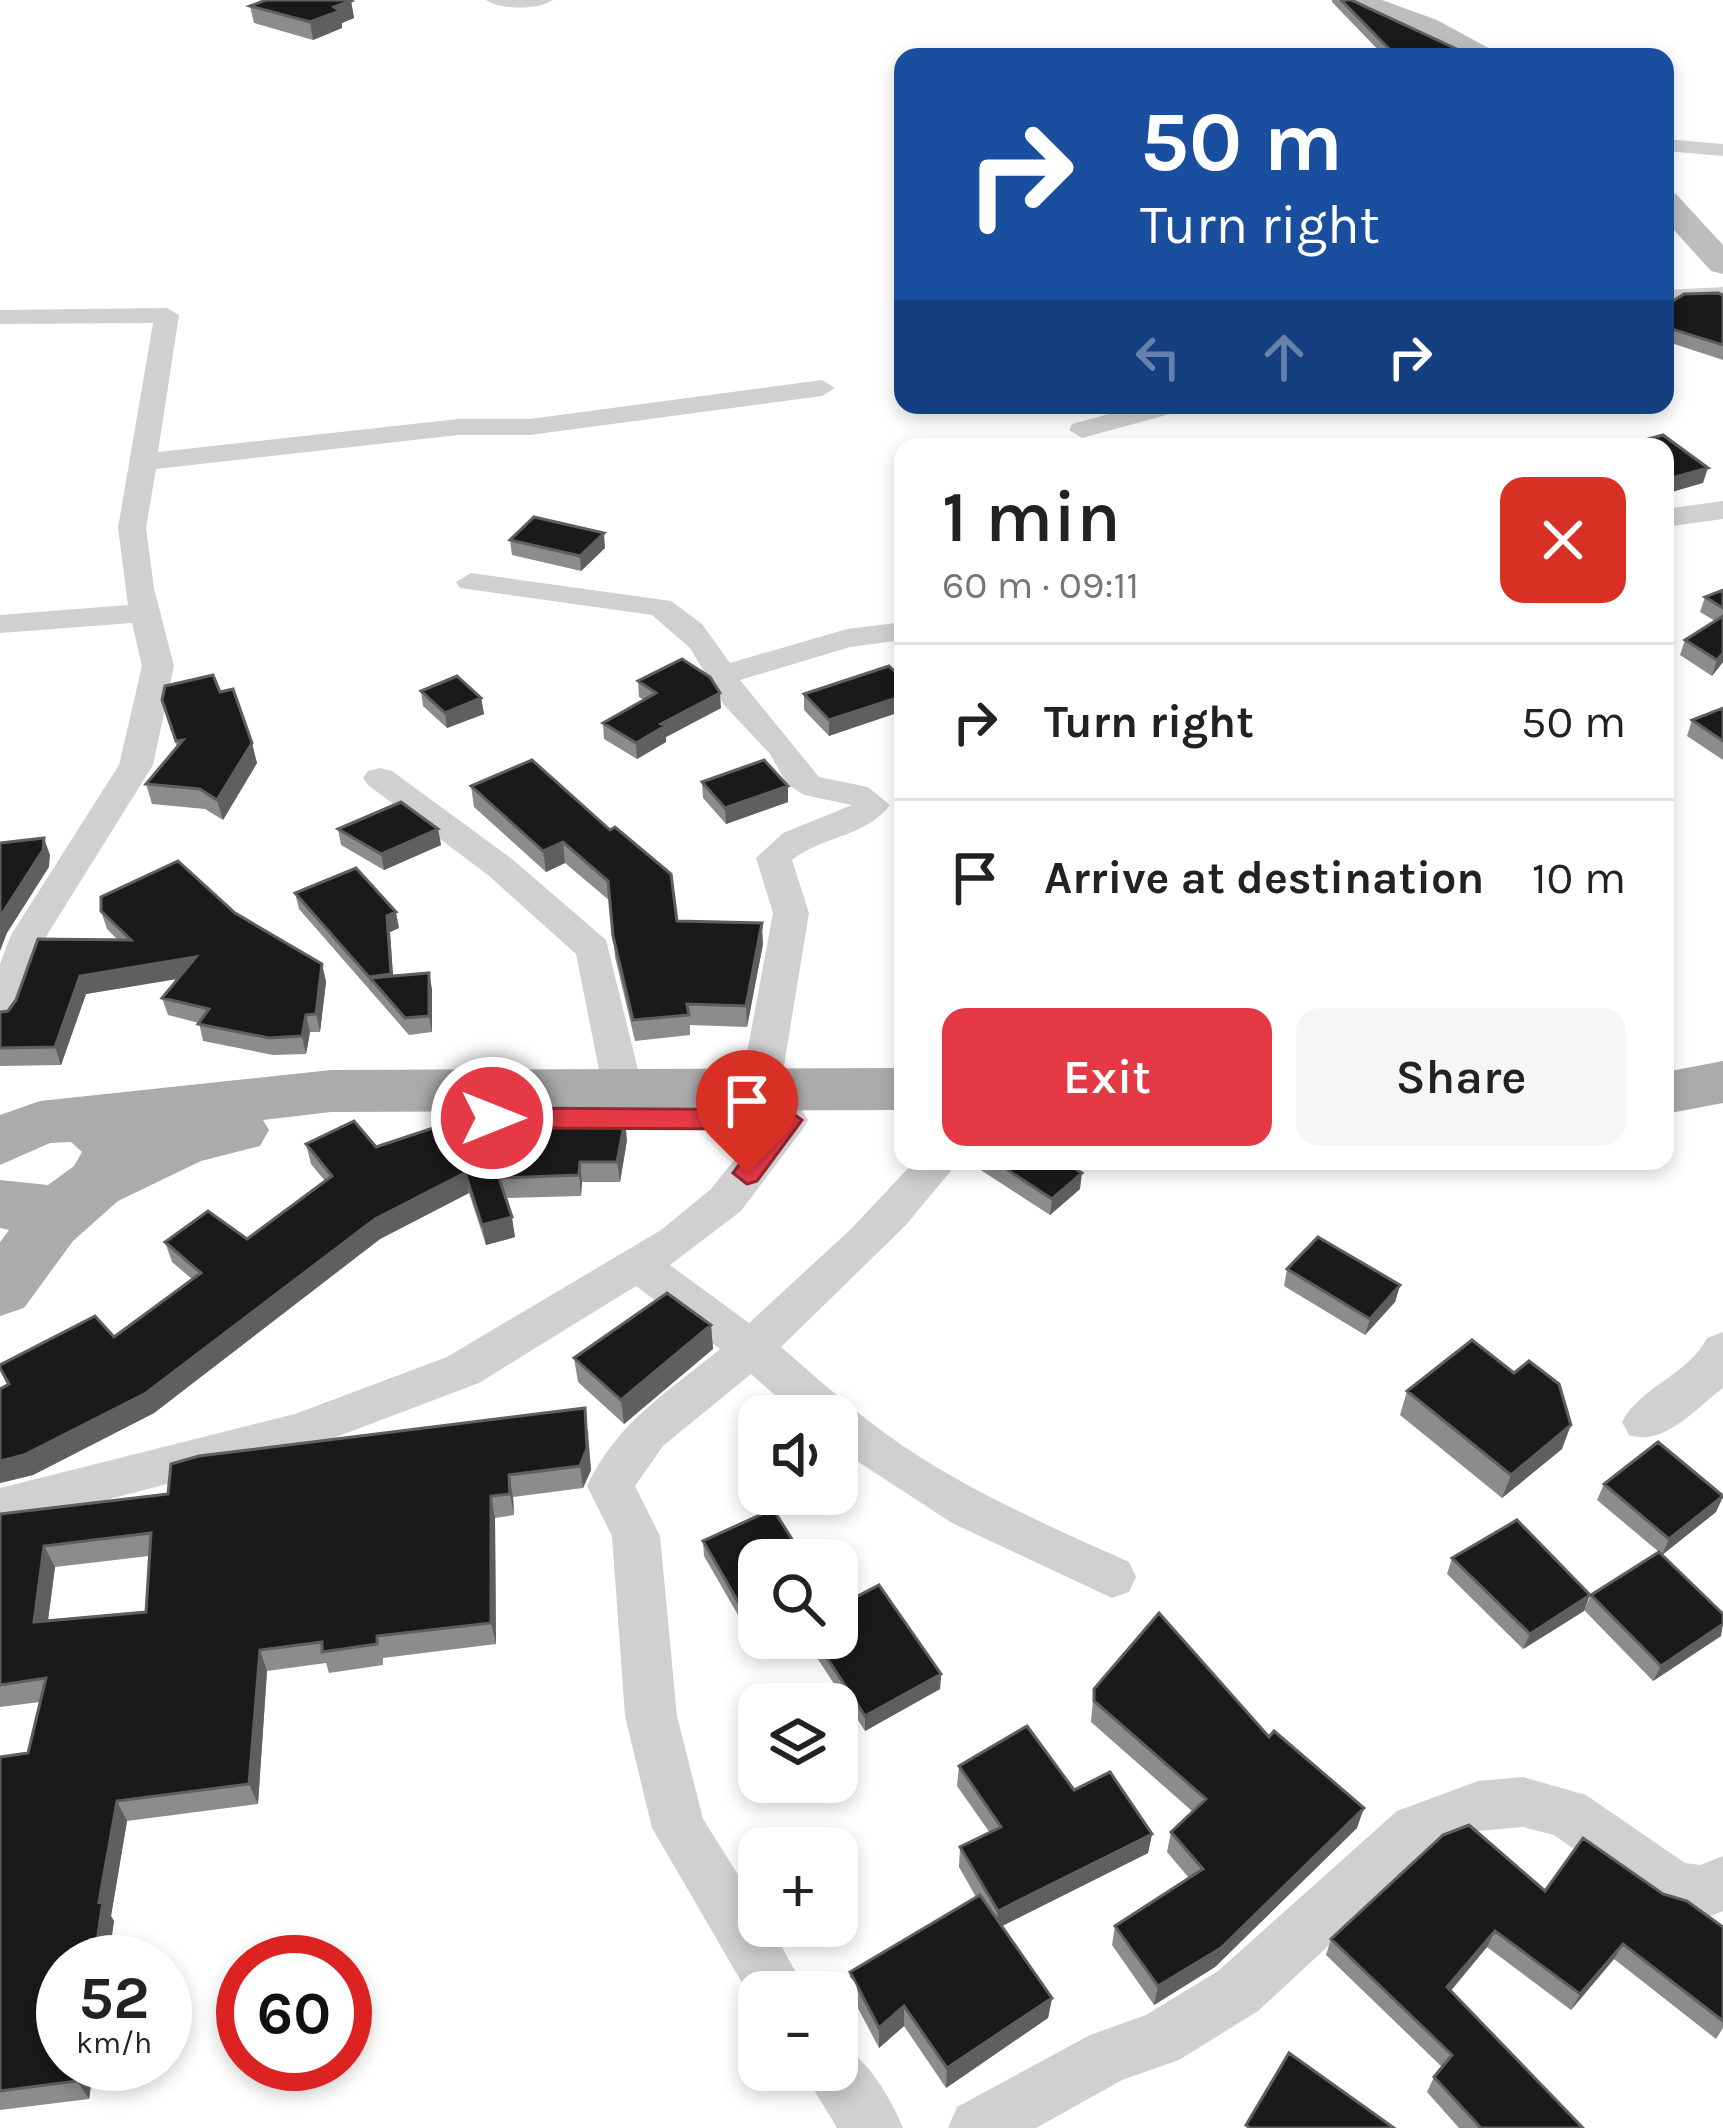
<!DOCTYPE html>
<meta charset="utf-8">
<style>
:root{--surface:#fff;--page:#f6f6f6;--text:#222;--muted:#767676;--line:#e0e0e0;--accent:#e63946}
body{margin:0;font-family:Karla,sans-serif;background:var(--page);color:var(--text);height:100vh;display:flex;flex-direction:column;font-size:45px;white-space:nowrap}
*{box-sizing:border-box;margin:0}
p{font-size:39px;color:var(--muted)}
.icon{flex:none;width:66px;height:66px;fill:none;stroke:currentColor;stroke-width:2;stroke-linecap:round;stroke-linejoin:round}
.map{position:relative;flex:1;overflow:hidden}
.side{position:absolute;left:894px;top:438px;width:780px;height:732px;display:flex;flex-direction:column;background:var(--surface);border-radius:24px;box-shadow:0 6px 18px #0003}
.side>*{flex:none}
.hud{position:absolute;left:894px;top:48px;width:780px;height:366px;border-radius:24px;box-shadow:0 6px 18px #0003;background:#1a4fa0;color:#fff;overflow:hidden}
.tools{position:absolute;left:738px;top:1395px;display:grid;gap:24px}
.tools a{display:grid;place-items:center;width:120px;height:120px;border-radius:24px;background:var(--surface);box-shadow:0 6px 18px #0003;font-size:60px}
.speed{position:absolute;left:36px;top:1935px;display:flex;gap:24px;font-size:60px;font-weight:700;text-align:center}
.speed>*{display:grid;place-content:center;width:156px;height:156px;border-radius:50%;background:var(--surface);box-shadow:0 6px 18px #0003;line-height:1}
.speed small{font-size:30px;font-weight:400}
.speed .limit{border:18px solid #d22;background:#fff;color:#111}
.pin{position:absolute;display:grid;place-items:center;width:102px;height:102px;color:#fff;margin:-123px -51px;border-radius:50% 50% 50% 0;rotate:-45deg;box-shadow:0 0 12px #0007}
.pin .icon{rotate:45deg}
.me{position:absolute;width:132px;margin:-66px;rotate:90deg;stroke-linejoin:round;filter:drop-shadow(0 0 9px #0008)}
.turn{display:flex;align-items:center;gap:42px;height:252px;padding:0 48px;font-size:54px}
.turn .icon{width:156px;height:156px;stroke-width:2.5}
.turn b{display:block;font-size:84px;line-height:102px}
.lanes{display:flex;align-items:center;height:114px;padding:0 48px;background:#0003;justify-content:center;gap:60px;direction:ltr}
.lanes .off{opacity:.35}
.round{display:grid;place-items:center;flex:none;width:126px;height:126px;border-radius:24px;background:var(--page)}
.overview{display:flex;align-items:center;justify-content:space-between;height:204px;padding:0 48px}
h1{font-size:72px;font-weight:600;line-height:90px}
.primary-button{display:flex;gap:24px;margin-top:auto;padding:24px 48px}
.primary-button a{flex:1;height:138px;border-radius:24px;background:var(--accent);color:#fff;font-size:48px;font-weight:600;line-height:138px;text-align:center}
.primary-button a+a{background:var(--page);color:var(--text)}
ul{padding:0;list-style:none}
li{display:flex;align-items:center;gap:36px;height:156px;padding:0 48px;border-top:3px solid var(--line)}
li div{flex:1}
li b{display:block;font-size:45px}
li em{font-style:normal}
.map>svg:first-child{display:block}
</style>
<div class="map">
<svg width="1723" height="2128" viewBox="0 0 1723 2128">
<rect width="100%" height="100%" fill="#fff"/>
<g fill="none" stroke-linecap="round" stroke-linejoin="round">
<path fill="#d0d0d0" fill-rule="evenodd" d="M486,0H553C539,10 500,10 486,0Z
M1665,139L1723,144V156L1665,151Z
M1723,287V301L1665,304V290Z
M167,308L179,315L158,452L458,419H530L822,380L835,388L822,396L530,435H458L156,469L146,528L154,588L174,666L153,765L47,935L19,1015L13,1024L0,1028V964L11,935L119,765L142,666L132,623L0,633V615L128,605L118,528L153,323L0,324V310Z
M1142,405H1185L1181,411L1082,438L1069,430L1072,424Z
M1723,501V519L1665,527V509Z
M471,573L671,601L702,624L730,663L847,629L903,622V640L850,647L740,680L819,777L868,787L890,805C866,837 822,836 792,860L809,913L780,1090L774,1100L760,1104L746,1100L740,1090L773,913L756,858L783,833L852,805L804,795L787,784L770,754L724,705L690,648L652,615L460,588L456,582Z
M380,768L392,771L512,859L606,940L643,1090L637,1100L623,1104L609,1100L603,1090L576,954L488,875L368,785L363,778L368,771Z
M788,1106L802,1110L808,1120L802,1130L741,1211L670,1265L749,1323L851,1229L915,1161H959L906,1225L781,1347C826,1386 869,1425 920,1457C986,1499 1058,1530 1129,1562L1136,1577L1129,1592L1112,1598L952,1523L837,1448V1416H799L751,1374L663,1446L635,1486L660,1536L677,1716L703,1819L759,1908V1926H770L807,1992H759V2012L652,1828L625,1716L612,1536L587,1486C617,1422 668,1392 720,1349L636,1286L479,1383L315,1445L0,1528V1488L295,1414L447,1357L661,1230L711,1189L774,1110Z
M1723,1332V1388C1696,1408 1664,1447 1629,1435L1622,1422C1641,1386 1688,1375 1707,1338Z
M1523,1777L1586,1795L1685,1863L1700,1865L1723,1856V1911L1703,1919L1656,1907L1554,1835L1523,1827L1478,1831L1434,1848L1258,2011L1179,2060L1122,2080L1036,2128H948L957,2107L1090,2035L1146,2015L1218,1971L1397,1811L1478,1781Z
M837,2043C867,2056 891,2099 903,2128H837L802,2070H837Z"/>
<path fill="#bdbdbd" fill-rule="evenodd" d="M1345,0H1382L1437,20L1505,57H1470Z
M1665,192L1676,194L1723,245V274L1711,271L1665,220Z"/>
<path fill="#ababab" fill-rule="evenodd" d="M1723,1061V1103L1665,1114V1072Z
M903,1068V1110L331,1112L263,1120L269,1130L260,1146L201,1161L118,1201L73,1241L24,1308L0,1316V1242L9,1230L0,1228V1180L48,1185L74,1166L82,1152L71,1142L50,1143L0,1165V1115L40,1101L331,1070Z"/>
</g>
<path fill="#8c8c8c" fill-rule="evenodd" d="M1332,0H1351L1474,57H1385L1332,2Z
M351,1L354,18L342,23V28L313,40L254,23L250,6Z
M1723,295V360L1665,341V306Z
M510,540L605,548L581,571L512,555Z
M1723,590V662L1712,676L1680,655L1685,640L1715,621L1700,612L1705,597Z
M903,679L829,736L804,710V694Z
M638,681L721,708L666,737V742L637,759L604,739L603,723L644,700L639,697Z
M421,691L481,698L484,714L447,728L423,706Z
M220,692L257,763L223,820L205,809L152,804L146,784L177,747L162,700Z
M1723,708V760L1687,736L1692,720Z
M532,760L677,921L763,944L747,1027L690,1025V1035L635,1041L615,957L610,901L565,863L546,872L474,807L471,786Z
M702,782L788,786V802L726,824L703,798Z
M338,829H438L441,845L384,870L341,845Z
M295,893L399,928L390,932L393,976L432,989V1032L409,1035L299,909Z
M101,911L235,913L322,964L326,982L320,1032H310L306,1054L273,1055L203,1041L199,1023L168,1015L162,998L178,978L86,994L61,1065L0,1066V1012L8,1011L118,940L107,929Z
M627,1140L620,1182H582L581,1196L505,1198L515,1237L486,1245L469,1193L380,1239L154,1413L33,1475L0,1483V1389L7,1385L0,1369L114,1337L192,1279L172,1262L165,1242L247,1239L325,1181L311,1164L306,1144L376,1147H452Z
M973,1161H1063L1080,1189L1050,1215L973,1165Z
M1287,1269L1400,1285L1395,1302L1365,1335L1284,1286Z
M711,1325L713,1349L624,1424L578,1382L574,1358Z
M1514,1373L1562,1449L1502,1498L1400,1415L1407,1391Z
M588,1430L591,1470L583,1488L513,1497L514,1515L495,1518L496,1644L383,1658V1665L329,1673L326,1663L267,1671L258,1804L127,1821L111,1916L114,1921L108,1962H63V2064H94L89,2099L0,2110V1757L28,1753L40,1702L0,1707V1514L168,1494ZM149,1556L146,1612L48,1620L55,1567Z
M1604,1484L1716,1512L1662,1555L1721,1636L1653,1681L1584,1610L1591,1595L1659,1552L1597,1500Z
M773,1509L757,1648L704,1556L703,1541Z
M1452,1558L1584,1611L1523,1649L1447,1574Z
M804,1638H837L941,1674L940,1689L865,1731Z
M1094,1689L1269,1737L1357,1828L1215,1967L1154,2005L1112,1945L1115,1926L1189,1878L1167,1852L1171,1832L1192,1811L1091,1722Z
M959,1766L1074,1790L1152,1834L1148,1853L1002,1926L1052,1998L1048,2018L946,2088L904,2026L879,2048L850,1993V1972L976,1897L959,1867L960,1847L990,1833L957,1786Z
M1545,1891L1663,1894L1723,1927V2028L1716,2039L1614,1959L1571,2010L1487,1947L1451,1991L1583,2128H1459L1427,2092L1434,2077L1442,2067L1326,1955L1331,1939Z"/>
<path fill="#5f5f5f" d="M351,1L354,18L342,23V28L313,40L310,22L334,7Z
M1708,468L1703,483L1665,494L1668,479Z
M604,533L605,548L581,571L580,556Z
M1723,653V662L1712,676L1717,660Z
M720,693L721,708L666,737V742L637,759L636,743L661,724Z
M903,696V711L829,736V720Z
M481,698L484,714L447,728L445,713Z
M252,743L257,763L223,820L217,800Z
M788,786V802L726,824L725,808Z
M438,829L441,845L384,870L381,854Z
M44,838L50,855L49,867L7,933L0,951V917Z
M563,842L565,863L546,872L543,851Z
M396,912L399,928L390,932L394,991L370,978L373,994L369,977L387,916Z
M762,923L763,944L747,1027L746,1006Z
M196,957L202,975L86,994L61,1065L55,1047L80,976Z
M322,964L326,982L320,1032L316,1014Z
M429,973L432,989V1032L429,1016Z
M306,1015L310,1032L306,1054L302,1036Z
M625,1120L627,1140L620,1182L617,1162Z
M580,1162L582,1182L581,1196L579,1175Z
M465,1173L469,1193L380,1239L154,1413L33,1475L0,1483V1461L375,1219Z
M1082,1173L1080,1189L1050,1215L1052,1199Z
M512,1217L515,1237L486,1245L482,1225Z
M1400,1285L1395,1302L1365,1335L1370,1319Z
M711,1325L713,1349L624,1424L621,1400Z
M585,1408L591,1470L583,1488L580,1466Z
M1571,1425L1562,1449L1502,1498L1511,1475Z
M509,1475L513,1497L514,1515L510,1494Z
M491,1496L495,1518L496,1644L491,1623Z
M1723,1497L1716,1512L1662,1555L1669,1539Z
M44,1546L55,1567L45,1643L34,1622Z
M1590,1595L1584,1611L1523,1649L1530,1634Z
M1723,1624L1721,1636L1653,1681L1661,1666Z
M759,1631V1638H778L757,1648L756,1633Z
M260,1650L267,1671L258,1804L249,1784Z
M941,1674L940,1689L865,1731V1716Z
M117,1801L127,1821L111,1916L114,1921L108,1962H94L99,1902Z
M1364,1808L1357,1828L1215,1967L1154,2005L1158,1986Z
M1152,1834L1148,1853L996,1929L998,1911Z
M1495,1931L1487,1947L1440,2003L1447,1987Z
M1623,1944L1614,1959L1571,2010L1580,1994Z
M1052,1998L1048,2018L946,2088L947,2068Z
M904,2006V2026L879,2048V2028Z
M79,2064H94L89,2099L77,2081Z"/>
<path fill="#1a1a1a" stroke="#5f5f5f" stroke-width="3" fill-rule="evenodd" d="M266,0H348L351,1L334,7L340,11L310,22L250,6Z
M1341,0H1351L1474,57H1397Z
M1718,293L1723,295V345L1665,327V306L1684,294Z
M1663,435L1708,468L1668,479L1665,478V447H1620Z
M534,517L604,533L580,556L510,540Z
M1723,590V608L1705,597Z
M1723,616V653L1717,660L1685,640Z
M682,659L710,677L720,693L661,724L665,726L636,743L603,723L656,693L638,681Z
M889,666L903,679V696L829,720L804,694Z
M213,675L220,692L233,689L252,743L217,800L200,789L146,784L183,740L176,741L162,700L165,686Z
M457,676L481,698L445,713L421,691Z
M1723,708V741L1692,720Z
M532,760L610,830L615,827L671,874L677,921L762,923L746,1006L687,1004L689,1015L633,1020L613,936L608,881L563,842L543,851L471,786Z
M764,760L788,786L725,808L702,782Z
M401,802L438,829L381,854L338,829Z
M44,838L43,850L0,917V843Z
M178,861L235,913L322,964L316,1014L306,1015L302,1036L269,1038L198,1024L209,1009L162,998L196,957L80,976L55,1047L0,1048V1012L8,1011L16,1000L38,939L131,940L101,911V897Z
M356,868L396,912L387,916L391,974L369,977L295,893Z
M429,973V1016L405,1018L370,978Z
M532,1119L625,1120L617,1162H580L579,1175L499,1178L512,1217L482,1225L465,1173L375,1219L146,1393L24,1455L0,1461V1389L9,1384L0,1368V1365L95,1316L114,1337L201,1273L165,1242L208,1211L247,1239L332,1176L306,1144L354,1121L376,1147L442,1125L452,1147L530,1137Z
M994,1161H1063L1082,1173L1052,1199Z
M1318,1237L1400,1285L1370,1319L1287,1269Z
M667,1293L711,1325L621,1400L574,1358Z
M1472,1340L1514,1373L1529,1361L1559,1384L1571,1425L1511,1475L1407,1391Z
M585,1408L587,1448L580,1466L509,1475L510,1494L491,1496V1623L377,1636V1644L322,1652V1642L260,1650L249,1784L117,1801L99,1902L103,1901L94,1962H63V2064H79L77,2081L0,2091V1757L28,1753L46,1678L0,1685V1514L168,1494L171,1464L199,1456ZM151,1533L146,1612L34,1622L44,1546Z
M1658,1442L1723,1496L1669,1539L1604,1484Z
M773,1509L805,1560H759V1631L756,1633L703,1541Z
M1517,1520L1590,1595L1530,1634L1452,1558Z
M1659,1552L1723,1614V1624L1661,1666L1591,1595Z
M879,1585L941,1674L865,1716L814,1638H837V1607Z
M1159,1613L1269,1737L1274,1731L1364,1808L1221,1948L1158,1986L1115,1926L1203,1869L1171,1832L1206,1799L1094,1701V1689Z
M1027,1726L1074,1790L1110,1772L1152,1834L998,1911L960,1847L1001,1827L959,1766Z
M1469,1825L1545,1891L1583,1838L1663,1894L1687,1901L1723,1927V2021L1623,1944L1580,1994L1495,1931L1447,1987L1583,2128H1481L1434,2077L1452,2055L1331,1939L1443,1835Z
M980,1895L1052,1998L947,2068L904,2006L879,2028L850,1972Z
M1289,2053L1394,2128H1250L1246,2125Z"/>
<path fill="#e63946" stroke="#96252e" stroke-width="3" d="M492,1108L788,1110L802,1120L757,1181L747,1184L733,1173L765,1129L492,1128L478,1118Z"/>
</svg>
<div class="tools">
<a><svg class="icon" aria-label="sound" viewBox="0 0 24 24"><path d="M4 9h4l5-4v14l-5-4H4zM17 9q2 3 0 6"/></svg></a>
<a><svg class="icon" aria-label="search" viewBox="0 0 24 24"><circle cx="10" cy="10" r="6"/><path d="M15 15l6 6"/></svg></a>
<a><svg class="icon" aria-label="layers" viewBox="0 0 24 24"><path d="M12 4l9 5-9 5-9-5zM3 14l9 5 9-5"/></svg></a>
<a>+</a>
<a>−</a>
</div>
<div class="speed"><div>52<small>km/h</small></div><div class="limit">60</div></div>
<div class="pin" style="left:747px;top:1173px;background:#d93025"><svg class="icon" aria-label="arrive" viewBox="0 0 24 24"><path d="M6 21V4h12l-3 4 3 4H6"/></svg></div>
<svg class="me" style="left:492px;top:1118px" viewBox="-20 -20 40 40"><circle r="17" fill="#e63946" stroke="#fff" stroke-width="3"/><path d="M0-11L8 9 0 5-8 9z" fill="#fff"/></svg>
<div class="hud">
<div class="turn"><svg class="icon" aria-label="right" viewBox="0 0 24 24"><path d="M7 20v-9h11M14 6l5 5-5 5"/></svg><div><b>50 m</b>Turn right</div></div>
<div class="lanes"><svg class="icon off" aria-label="left" viewBox="0 0 24 24"><path d="M17 20v-9H6M10 6l-5 5 5 5"/></svg><svg class="icon off" aria-label="ahead" viewBox="0 0 24 24"><path d="M12 20V5M6 11l6-6 6 6"/></svg><svg class="icon" aria-label="right" viewBox="0 0 24 24"><path d="M7 20v-9h11M14 6l5 5-5 5"/></svg></div>
</div>
<section class="side">
<div class="overview"><div><h1>1 min</h1><p>60 m · 09:11</p></div><a class="round" style="background:#d93025;color:#fff"><svg class="icon" aria-label="close" viewBox="0 0 24 24"><path d="M6 6l12 12M18 6L6 18"/></svg></a></div>
<ul>
<li><svg class="icon" aria-label="right" viewBox="0 0 24 24"><path d="M7 20v-9h11M14 6l5 5-5 5"/></svg><div><b>Turn right</b></div><em>50 m</em></li>
<li><svg class="icon" aria-label="arrive" viewBox="0 0 24 24"><path d="M6 21V4h12l-3 4 3 4H6"/></svg><div><b>Arrive at destination</b></div><em>10 m</em></li>
</ul>
<div class="primary-button"><a>Exit</a><a>Share</a></div>
</section>
</div>
